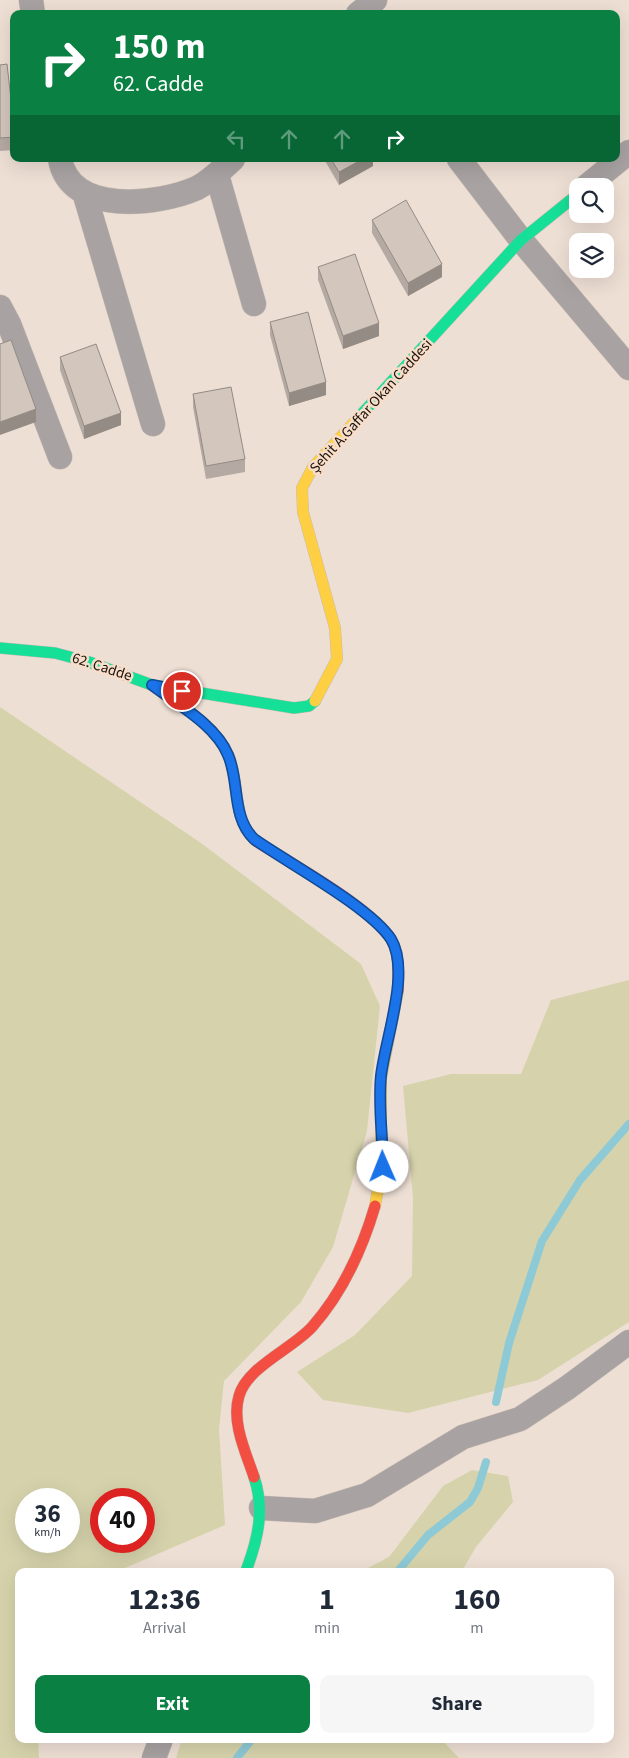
<!DOCTYPE html>
<meta charset="utf-8">
<style>
:root{--surface:#fff;--page:#f6f6f7;--text:#1f2937;--muted:#747a83;--accent:#0b8043}
body{margin:0;font-family:"Source Sans 3",sans-serif;background:var(--page);color:var(--text);height:100vh;display:flex;flex-direction:column;font-size:19px;white-space:nowrap}
*{box-sizing:border-box;margin:0}
p{font-size:16px;color:var(--muted)}
.icon{flex:none;width:28px;height:28px;fill:none;stroke:currentColor;stroke-width:2;stroke-linecap:round;stroke-linejoin:round}
.map{position:relative;flex:1;overflow:hidden}
.details{position:absolute;left:15px;top:1568px;width:599px;height:175px;display:flex;flex-direction:column;background:var(--surface);border-radius:10px;box-shadow:0 5px 20px #0002}
.details>*{flex:none}
.guide{position:absolute;left:10px;top:10px;width:610px;height:152px;border-radius:10px;box-shadow:0 5px 20px #0002;background:#0b8043;color:#fff;overflow:hidden}
.fabs{position:absolute;left:569px;top:178px;display:grid;gap:10px}
.fabs a{display:grid;place-items:center;width:45px;height:45px;border-radius:10px;background:var(--surface);box-shadow:0 5px 20px #0002;font-size:25px}
.speed{position:absolute;left:15px;top:1488px;display:flex;gap:10px;font-size:25px;font-weight:700;text-align:center}
.speed>*{display:grid;place-content:center;width:65px;height:65px;border-radius:50%;background:var(--surface);box-shadow:0 5px 20px #0002;line-height:1}
.speed small{font-size:12px;font-weight:400}
.speed .limit{border:8px solid #d22;background:#fff;color:#111}
.pin{position:absolute;display:grid;place-items:center;width:42px;height:42px;color:#fff;margin:-21px;border:2px solid #fff;border-radius:50%;box-shadow:0 1px 5px #0007}
.me{position:absolute;width:55px;margin:-28px;rotate:359deg;stroke-linejoin:round;filter:drop-shadow(0 0 4px #0008)}
.turn{display:flex;align-items:center;gap:18px;height:105px;padding:0 20px;font-size:22px}
.turn .icon{width:65px;height:65px;stroke-width:2.5}
.turn b{display:block;font-size:35px;line-height:42px}
.lanes{display:flex;align-items:center;height:48px;padding:0 20px;background:#0003;justify-content:center;gap:25px;direction:ltr}
.lanes .off{opacity:.35}
.eta{display:flex;justify-content:space-evenly;align-items:center;height:85px;text-align:center}
.eta b{font-size:30px;font-weight:700;line-height:35px}
.cta{display:flex;gap:10px;margin-top:auto;padding:10px 20px}
.cta a{flex:1;height:58px;border-radius:10px;background:var(--accent);color:#fff;font-size:20px;font-weight:700;line-height:58px;text-align:center}
.cta a+a{background:var(--page);color:var(--text)}
.map>svg:first-child{display:block}
</style>
<div class="map">
<svg width="629" height="1758" viewBox="0 0 629 1758">
<rect width="100%" height="100%" fill="#eedfd4"/>
<path fill="#d6d3ac" fill-rule="evenodd" d="M0,707L201,843L361,964L380,1006L367,1131L333,1247L301,1302L224,1381L219,1429L225,1525L118,1571H19V1739H38L39,1758H0ZM26,1499H69V1541H26ZM101,1499H144V1541H101Z
M629,980V1322L538,1380L408,1413L323,1400L297,1372L355,1335L412,1276L413,1198L403,1086L451,1074H521L551,1000Z
M472,1470L508,1476L513,1502L476,1547L462,1571H362L389,1557L443,1486Z
M182,1739H441L459,1758H176Z"/>
<g fill="none" stroke-linecap="round" stroke-linejoin="round">
<path stroke="#8ec9d6" stroke-width="8" d="M496,1402L509,1343L542,1241L580,1180L629,1124
M398,1571L428,1535L470,1502L478,1488L486,1462
M237,1758L252,1739"/>
<g stroke="#c5bbb2" stroke-width="25">
<path id="street" d="M31,0L33,14
M358,14L375,0
M60,159C70,216 159,205 197,188C211,181 222,169 233,159
M459,159L521,240L629,368
M217,175L254,304
M587,186L629,152
M84,192L153,424
M0,307L9,324L60,457
M261,1508L315,1511L367,1495L463,1437L520,1419L567,1388L629,1342
M154,1758L161,1739"/>
</g>
<g stroke="#c5bbb2" stroke-width="12">
<path id="fast" d="M359,417L521,240L578,194
M0,648L55,653L89,662L152,685L294,708L309,706L315,701
M246,1571C258,1539 265,1510 254,1477"/>
</g>
<g stroke="#c5bbb2" stroke-width="12">
<path id="slow" d="M152,685C179,705 213,723 228,754C240,781 231,820 256,841
M315,701L337,659L335,628L303,512L302,488L313,467L359,417
M375,1206L381,1171V1078L398,991"/>
</g>
<g stroke="#c5bbb2" stroke-width="12">
<path id="jam" d="M256,841C290,863 373,908 392,941C400,956 398,975 398,991
M254,1477C246,1453 231,1422 239,1396C247,1367 292,1349 312,1327C343,1292 362,1250 375,1206"/>
</g>
<use href="#street" stroke="#a8a3a2" stroke-width="24"/>
<use href="#fast" stroke="#16e098" stroke-width="11"/>
<use href="#slow" stroke="#ffcf43" stroke-width="11"/>
<use href="#jam" stroke="#f24e42" stroke-width="11"/>
</g>
<path fill="#b5aaa3" d="M0,65L14,126V150L0,151Z
M324,159H373V166L339,185Z
M372,220L442,277L408,296L372,233Z
M318,267L379,336L343,349L318,280Z
M270,322L326,395L289,406L270,335Z
M60,357L121,425L84,439L60,370Z
M193,394L245,459V472L206,479L193,407Z"/>
<path fill="#938b84" d="M363,159H373V166L339,185V172Z
M442,264V277L408,296V283Z
M379,323V336L343,349V336Z
M326,382V395L289,406V393Z
M36,409V422L0,435V422Z
M121,413V425L84,439V426Z"/>
<path fill="#d2c6bd" stroke="#938b84" d="M7,64L14,126V137L0,138V65Z
M331,159H363L339,172Z
M406,200L442,264L408,283L372,220Z
M355,254L379,323L343,336L318,267Z
M308,312L326,382L289,393L270,322Z
M11,340L36,409L0,422V344Z
M96,344L121,413L84,426L60,357Z
M231,387L245,459L206,466L193,394Z"/>
<g fill="none" stroke-linecap="round" stroke-linejoin="round">
<g stroke="#114b97" stroke-width="12">
<path id="route" d="M182,691L152,685C177,704 216,725 228,755C240,782 231,816 254,839C288,863 370,907 391,939C411,972 385,1039 381,1076C378,1106 383,1137 383,1167"/>
</g>
<use href="#route" stroke="#1a73e8" stroke-width="9"/>
</g>
<g text-anchor="middle" dominant-baseline="central" stroke-width="5" stroke-linejoin="round" paint-order="stroke">
<g font-size="15" fill="#1a120b" stroke="#f8deca">
<text transform="translate(371 406) rotate(-48)">Şehit A.Gaffar Okan Caddesi</text>
<text transform="translate(102 667) rotate(18)">62. Cadde</text>
</g>
</g>
</svg>
<div class="fabs">
<a><svg class="icon" aria-label="search" viewBox="0 0 24 24"><circle cx="10" cy="10" r="6"/><path d="M15 15l6 6"/></svg></a>
<a><svg class="icon" aria-label="layers" viewBox="0 0 24 24"><path d="M12 4l9 5-9 5-9-5zM3 14l9 5 9-5"/></svg></a>
</div>
<div class="speed"><div>36<small>km/h</small></div><div class="limit">40</div></div>
<div class="pin" style="left:182px;top:691px;background:#d93025"><svg class="icon" aria-label="arrive" viewBox="0 0 24 24"><path d="M6 21V4h12l-3 4 3 4H6"/></svg></div>
<svg class="me" style="left:383px;top:1167px" viewBox="-20 -20 40 40"><circle r="19" fill="#fff"/><path d="M0-13L10 11 0 6-10 11z" fill="#1a73e8"/></svg>
<div class="guide">
<div class="turn"><svg class="icon" aria-label="right" viewBox="0 0 24 24"><path d="M7 20v-9h11M14 6l5 5-5 5"/></svg><div><b>150 m</b>62. Cadde</div></div>
<div class="lanes"><svg class="icon off" aria-label="left" viewBox="0 0 24 24"><path d="M17 20v-9H6M10 6l-5 5 5 5"/></svg><svg class="icon off" aria-label="ahead" viewBox="0 0 24 24"><path d="M12 20V5M6 11l6-6 6 6"/></svg><svg class="icon off" aria-label="ahead" viewBox="0 0 24 24"><path d="M12 20V5M6 11l6-6 6 6"/></svg><svg class="icon" aria-label="right" viewBox="0 0 24 24"><path d="M7 20v-9h11M14 6l5 5-5 5"/></svg></div>
</div>
<section class="details">
<div class="eta">
<div><b>12:36</b><p>Arrival</p></div>
<div><b>1</b><p>min</p></div>
<div><b>160</b><p>m</p></div>
</div>
<div class="cta"><a>Exit</a><a>Share</a></div>
</section>
</div>
